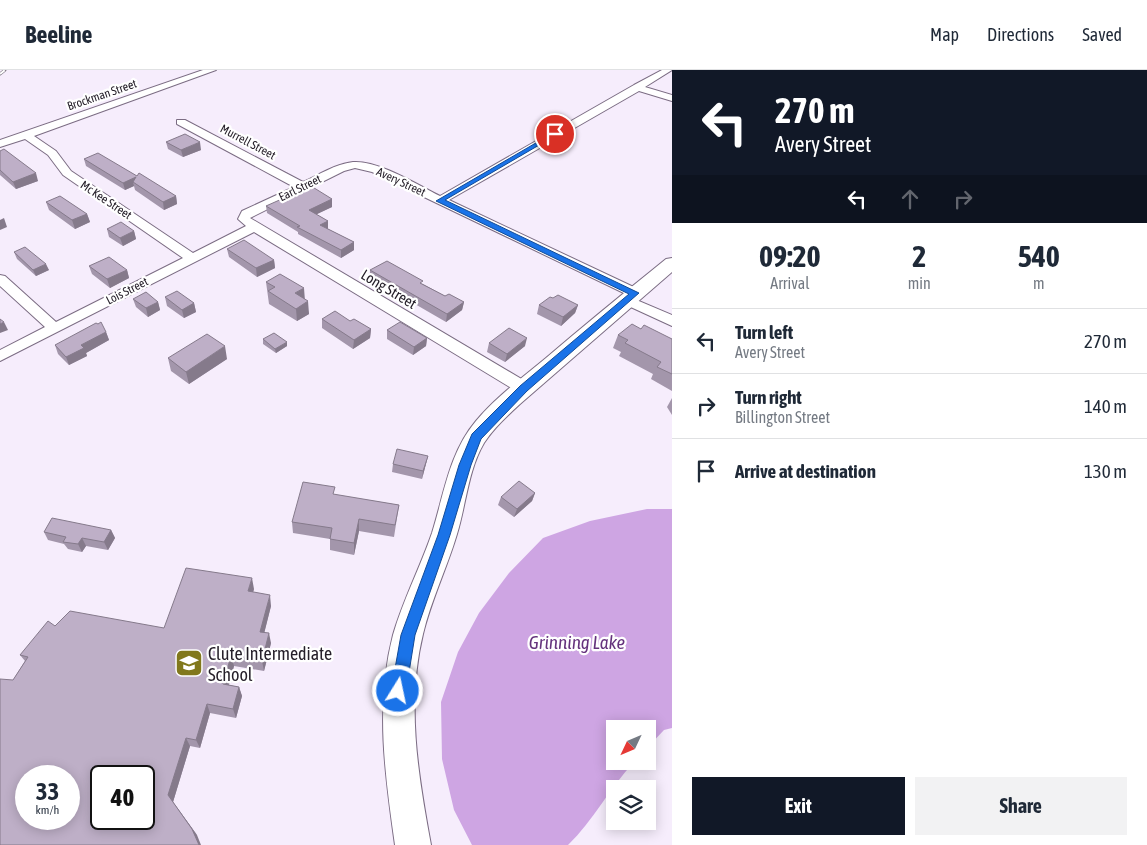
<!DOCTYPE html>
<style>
:root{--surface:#fff;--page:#f2f2f3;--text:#1f2937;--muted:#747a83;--line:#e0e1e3;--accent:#111827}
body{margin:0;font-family:"Asap Condensed",sans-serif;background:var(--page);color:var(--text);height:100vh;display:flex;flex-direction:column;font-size:19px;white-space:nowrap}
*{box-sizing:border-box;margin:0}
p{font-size:16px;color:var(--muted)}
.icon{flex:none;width:28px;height:28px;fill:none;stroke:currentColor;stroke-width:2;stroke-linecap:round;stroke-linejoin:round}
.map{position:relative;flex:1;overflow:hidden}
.panel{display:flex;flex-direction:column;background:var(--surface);width:475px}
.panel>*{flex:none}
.banner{background:#111827;color:#fff;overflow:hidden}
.needle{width:32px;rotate:226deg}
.controls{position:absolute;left:606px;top:650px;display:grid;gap:10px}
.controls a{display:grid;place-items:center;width:50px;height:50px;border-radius:0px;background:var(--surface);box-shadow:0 2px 12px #0003;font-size:25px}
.speed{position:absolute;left:15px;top:695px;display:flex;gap:10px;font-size:25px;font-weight:700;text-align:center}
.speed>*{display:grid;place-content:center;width:65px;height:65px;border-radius:50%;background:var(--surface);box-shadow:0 2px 12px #0003;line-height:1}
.speed small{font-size:12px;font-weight:400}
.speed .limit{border:2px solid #111;border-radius:8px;background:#fff;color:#111}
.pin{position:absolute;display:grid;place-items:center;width:42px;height:42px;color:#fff;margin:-21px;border:2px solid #fff;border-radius:50%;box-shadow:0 1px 5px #0007}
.me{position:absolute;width:55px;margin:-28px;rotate:10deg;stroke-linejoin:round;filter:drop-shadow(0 0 4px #0008)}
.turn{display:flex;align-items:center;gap:18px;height:105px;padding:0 20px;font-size:22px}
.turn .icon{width:65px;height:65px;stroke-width:2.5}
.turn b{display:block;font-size:35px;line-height:42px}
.lanes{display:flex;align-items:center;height:48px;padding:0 20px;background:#0003;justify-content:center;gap:25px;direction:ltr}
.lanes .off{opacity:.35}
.eta{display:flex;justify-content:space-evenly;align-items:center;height:85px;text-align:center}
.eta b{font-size:30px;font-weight:700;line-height:35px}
.cta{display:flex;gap:10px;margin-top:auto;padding:10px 20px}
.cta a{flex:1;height:58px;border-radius:0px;background:var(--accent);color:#fff;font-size:20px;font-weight:700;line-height:58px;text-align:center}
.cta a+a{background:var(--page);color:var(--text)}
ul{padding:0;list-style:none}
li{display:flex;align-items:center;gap:15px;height:65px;padding:0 20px;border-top:1px solid var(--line)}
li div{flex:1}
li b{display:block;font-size:19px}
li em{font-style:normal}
header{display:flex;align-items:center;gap:30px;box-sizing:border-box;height:70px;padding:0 25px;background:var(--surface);border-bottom:1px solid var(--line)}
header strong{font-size:24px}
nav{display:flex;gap:28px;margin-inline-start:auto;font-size:18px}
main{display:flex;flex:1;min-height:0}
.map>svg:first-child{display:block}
</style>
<header>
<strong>Beeline</strong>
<nav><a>Map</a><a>Directions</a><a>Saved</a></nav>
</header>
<main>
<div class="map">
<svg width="672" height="775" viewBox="0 0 672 775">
<rect width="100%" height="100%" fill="#f6edfc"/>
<path fill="#cea5e3" d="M647,439H672V658L664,660L648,677V659H615V691H635C610,717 594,750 568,775H472L454,740L442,689L441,632L458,582L479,543L509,503L543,468L590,451Z"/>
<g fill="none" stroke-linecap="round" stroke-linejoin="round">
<g stroke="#7b6c83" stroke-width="2">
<path id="street" d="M203,0H216L34,66L56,81L71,101L193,183L246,156L238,149L242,141L294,117L177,54V50H185L303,112C319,105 335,94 353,92C378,90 418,115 440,126L634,15L662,0H672L645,17L672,25V31L639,21L449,130L640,220L642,223L635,227L630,226L372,102L355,98L344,101L250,148L530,314L532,318L530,322L524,324L518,322L254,162L0,291V280L45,257L0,216V205L5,206L56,252L183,188L63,105L48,85L25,69L0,77V70Z
M627,226L672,245V256L622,233L620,230L622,227Z"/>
</g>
<g stroke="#7b6c83" stroke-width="2">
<path id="secondary" d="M672,188V202L520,334C507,346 494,358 484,373C468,400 466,435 457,464C447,498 431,530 423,564C406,634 418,705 431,775H395C385,705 375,635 393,565C403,530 420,498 432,463C444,425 449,383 476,351C496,327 522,308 546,288C580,259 615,230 650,202L666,189Z"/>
</g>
<use href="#street" fill="#fff" fill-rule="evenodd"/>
<use href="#secondary" fill="#fff" fill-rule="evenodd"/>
<g stroke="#7e7783" stroke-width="3">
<path id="rail" d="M0,4L5,0"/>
</g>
<use href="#rail" stroke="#fff" stroke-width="2" stroke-dasharray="6" stroke-linecap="butt"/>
</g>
<path fill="#a396ab" d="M166,72L201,80L183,87L168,79Z
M0,81L38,111L16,119L0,105Z
M84,89L137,106L176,126L177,134L164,140L135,120L134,116L125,120L86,96Z
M332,129V137L316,144L328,151V159L354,172V180L341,188L298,164V162L267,143L266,136Z
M46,132L87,144L90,152L75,159L49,140Z
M107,159L134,161L136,169L123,176L109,167Z
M227,179L274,190L275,198L257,207L229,187Z
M14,182L49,200L36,206L17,189Z
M89,196L127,200L129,208L110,218L92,204Z
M370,200L423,214L445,226L464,232L462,240L446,252L370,208Z
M266,212L305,229L309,244L297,251L269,234Z
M165,227L194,233L196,242L184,248L167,236Z
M553,228L578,235L575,243L561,256L537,244L539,235Z
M133,229L158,232L160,240L148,247L136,237Z
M322,249L350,251L371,259L370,268L353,279L322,258Z
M641,259L672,269V321L651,309L653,304L619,286L621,282L613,278L618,265Z
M387,260L427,268L426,276L413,285L387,269Z
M106,262L109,270L86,283L87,286L69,295L58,284L55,275Z
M263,269L287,276L276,283L263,274Z
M489,273L525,276L505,292L487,282Z
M168,288L227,289L189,314L171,301Z
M672,328V345L667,337Z
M428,386L422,409L392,402L393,394Z
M535,423L532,431L514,447L498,435L501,427Z
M335,425L399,435L394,467L359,461L354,485L330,480V469L293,463L292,452Z
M111,460L115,468L108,480L86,476L82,482L68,479L64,474L48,470L44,462Z
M254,519L253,522L271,536L264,563L271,573L264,601L234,596L229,615L239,617L242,626L236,648L210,643L200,678L190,676L173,732L197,765L13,610L25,591L20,585L55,556L164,558Z"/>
<path fill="#857a8b" d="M200,72L201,80L183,87L181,80Z
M36,103L38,111L16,119L13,112Z
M136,107L133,112L134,116L125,120L123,113Z
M176,126L177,134L164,140L163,132Z
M332,129V137L309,148V140Z
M87,144L90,152L75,159L72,150Z
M4,148L7,157L0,160V150Z
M328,151V159L320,155Z
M134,161L136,169L123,176L120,168Z
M354,172V180L341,188V180Z
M274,190L275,198L257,207L256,198Z
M46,194L49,200L36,206L33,200Z
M127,200L129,208L110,218L107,209Z
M304,218L305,231L295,223Z
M308,231L309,244L297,251L296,239Z
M158,232L160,240L148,247L146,238Z
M464,232L462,240L446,252L447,244Z
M194,233L196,242L184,248L182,240Z
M578,235L575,243L561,256L563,247Z
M4,252L8,260L0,263V254Z
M371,259L370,268L353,279L354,270Z
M106,262L109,270L86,283L87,286L69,295L66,287L81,275Z
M427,268L426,276L413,285L414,277Z
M527,268L525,276L505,292L507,284Z
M287,272V276L276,283L275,279Z
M225,276L227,289L189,314L186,302Z
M428,386L426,394L422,409L423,401Z
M535,423L532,431L514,447L517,439Z
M359,449V461L354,485V473Z
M111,460L115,468L108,480L104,472Z
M82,468L86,476L82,482L78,474Z
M252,508L254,519L250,532L248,521Z
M270,525L271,536L262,572L260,562Z
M269,563L271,573L264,601L262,591Z
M231,586L234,596L226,624L223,614Z
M239,617L242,626L236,648L233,639Z
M207,634L210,643L200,678L196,670Z
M186,668L190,676L173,732L197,765L201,775H199L168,725Z"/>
<path fill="#beafc7" stroke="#857a8b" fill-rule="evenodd" d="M185,64L200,72L181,80L166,72Z
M4,79L36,103L13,112L0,100V81Z
M98,83L137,106L139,103L176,126L163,132L133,112L136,107L123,113L84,89Z
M311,116L332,129L309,140L328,151L320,155L354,172L341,180L297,157L300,156L266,136Z
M60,126L87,144L72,150L46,132Z
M121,152L134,161L120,168L107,159Z
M244,170L274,190L256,198L227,179Z
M25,177L46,194L33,200L14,182Z
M109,187L127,200L107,209L89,196Z
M387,191L423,211L420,213L445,226L449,224L464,232L447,244L370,200Z
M280,204L304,218L295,223L308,231L296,239L268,221L275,217L266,212Z
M177,221L194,233L182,240L165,227Z
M146,222L158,232L146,238L133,229Z
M558,225L578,235L563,247L539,235L550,227L553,228Z
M335,241L350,251L354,249L371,259L354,270L322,249Z
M0,249L4,252L0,254Z
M101,252L106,262L81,275L84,278L66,287L55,275L96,253L98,254Z
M400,252L427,268L414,277L387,260Z
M632,254L641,259L644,255L672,269V304L657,297L661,292L625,273L628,270L618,265Z
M509,258L527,268L507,284L489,273Z
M274,263L287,272L275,279L263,269Z
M207,264L225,276L186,302L168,288Z
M397,379L428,386L423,401L393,394Z
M519,411L535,423L517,439L501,427Z
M303,412L335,417L333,424L399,435L395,455L359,449L354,473L330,469L332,458L292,452Z
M52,448L111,460L104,472L82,468L78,474L63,472L66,467L44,462Z
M186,498L252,508L248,521L270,525L260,562L269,563L262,591L231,586L223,614L239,617L233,639L207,634L196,670L186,668L168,725L192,759L199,775H0V609L13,610L28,587L20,585L48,551L55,556L70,541L164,558ZM26,706H69V749H26ZM101,706H144V749H101Z"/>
<path fill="#1a73e8" stroke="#114b97" d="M553,63L558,64L445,130L639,223L527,321L481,369L471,395L450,465L415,565L406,621L404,626L398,628L393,626L391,621L401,565L438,465L459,395L472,364L520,316L629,224L436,131Z"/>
<defs>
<g id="school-square" transform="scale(1.4375)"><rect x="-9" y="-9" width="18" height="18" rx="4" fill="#81781c" stroke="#fff"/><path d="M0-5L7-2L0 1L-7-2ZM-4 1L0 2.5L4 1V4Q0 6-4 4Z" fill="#fff"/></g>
</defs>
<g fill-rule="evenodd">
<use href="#school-square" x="189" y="593"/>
</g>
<g text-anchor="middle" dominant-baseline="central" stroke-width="4.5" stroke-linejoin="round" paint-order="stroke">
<g font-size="12" fill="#26202a" stroke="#fff">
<text transform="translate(102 25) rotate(-19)">Brockman Street</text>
<text transform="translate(248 72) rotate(28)">Murrell Street</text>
<text transform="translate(401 112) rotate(25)">Avery Street</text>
<text transform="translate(300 118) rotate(-26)">Earl Street</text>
<text transform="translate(106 130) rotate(34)">Mc Kee Street</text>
<text transform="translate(127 221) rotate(-27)">Lois Street</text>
</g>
<g font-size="15" fill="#26202a" stroke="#fff">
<text transform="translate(389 219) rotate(31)">Long Street</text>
</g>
<g font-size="18" fill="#26202a" stroke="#fff" text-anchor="start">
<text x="208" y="583">Clute Intermediate<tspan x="208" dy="21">School</tspan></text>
</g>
<g font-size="19" font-style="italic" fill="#65337d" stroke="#fff">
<text x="577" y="572">Grinning Lake</text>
</g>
</g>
</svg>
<div class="controls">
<a><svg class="needle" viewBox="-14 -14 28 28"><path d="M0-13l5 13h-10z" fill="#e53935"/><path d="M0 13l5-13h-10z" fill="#747a83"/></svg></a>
<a><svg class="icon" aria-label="layers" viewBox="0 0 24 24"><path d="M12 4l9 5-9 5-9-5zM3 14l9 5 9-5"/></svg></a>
</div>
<div class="speed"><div>33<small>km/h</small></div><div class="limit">40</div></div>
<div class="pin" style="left:555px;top:64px;background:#d93025"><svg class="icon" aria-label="arrive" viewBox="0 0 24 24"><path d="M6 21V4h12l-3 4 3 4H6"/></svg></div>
<svg class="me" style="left:398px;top:621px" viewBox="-20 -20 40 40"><circle r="17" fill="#1a73e8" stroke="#fff" stroke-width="3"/><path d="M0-11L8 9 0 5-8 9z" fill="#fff"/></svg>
</div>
<section class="panel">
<div class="banner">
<div class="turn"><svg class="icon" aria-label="left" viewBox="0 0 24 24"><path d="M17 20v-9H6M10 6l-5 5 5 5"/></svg><div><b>270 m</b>Avery Street</div></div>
<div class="lanes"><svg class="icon" aria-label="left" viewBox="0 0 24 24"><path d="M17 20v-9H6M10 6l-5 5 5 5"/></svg><svg class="icon off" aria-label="ahead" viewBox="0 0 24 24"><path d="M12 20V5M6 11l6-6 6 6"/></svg><svg class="icon off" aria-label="right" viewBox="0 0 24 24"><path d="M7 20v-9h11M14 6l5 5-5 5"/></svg></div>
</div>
<div class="eta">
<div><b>09:20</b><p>Arrival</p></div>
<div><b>2</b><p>min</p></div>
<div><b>540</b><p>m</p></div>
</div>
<ul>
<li><svg class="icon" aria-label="left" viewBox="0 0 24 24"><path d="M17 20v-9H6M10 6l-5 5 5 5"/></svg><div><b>Turn left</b><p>Avery Street</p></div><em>270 m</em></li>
<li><svg class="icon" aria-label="right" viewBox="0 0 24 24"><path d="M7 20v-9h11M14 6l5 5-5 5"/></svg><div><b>Turn right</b><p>Billington Street</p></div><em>140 m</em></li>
<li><svg class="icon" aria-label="arrive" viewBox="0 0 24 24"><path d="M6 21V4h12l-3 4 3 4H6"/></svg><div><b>Arrive at destination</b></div><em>130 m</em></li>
</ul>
<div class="cta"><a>Exit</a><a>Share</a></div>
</section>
</main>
